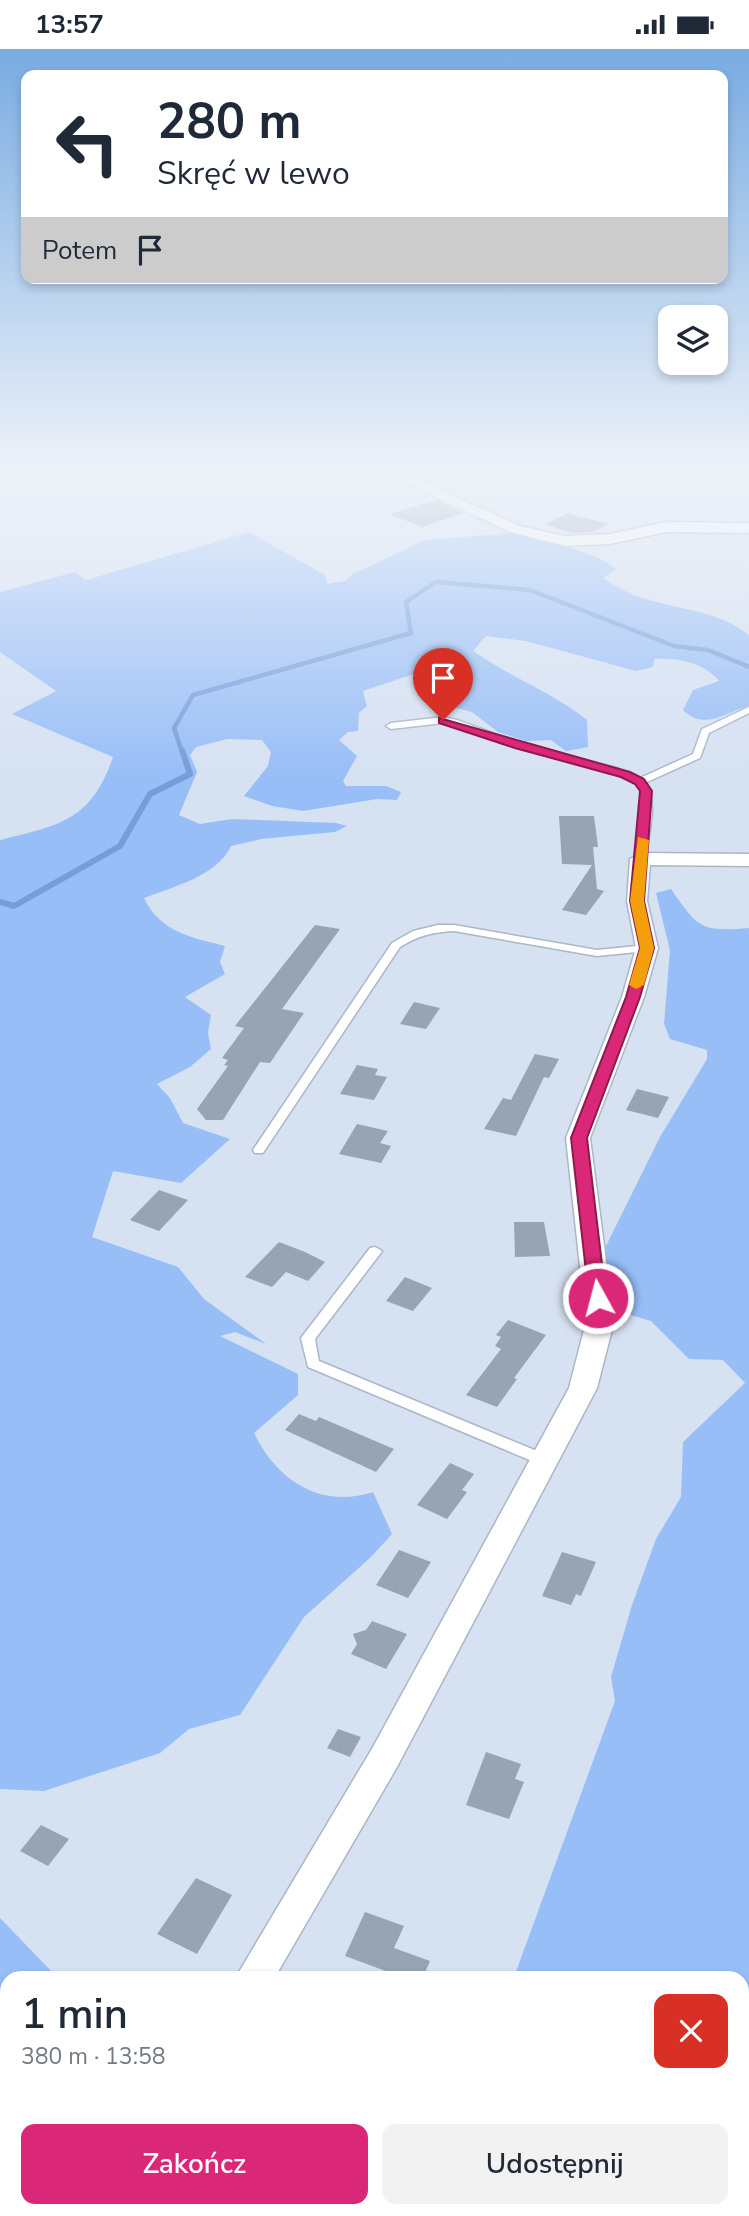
<!DOCTYPE html>
<html lang="pl">
<meta charset="utf-8">
<style>
:root{--surface:#fff;--page:#f2f2f3;--text:#1f2937;--muted:#747a83;--accent:#db2777}
body{margin:0;font-family:"Nunito Sans",sans-serif;background:var(--page);color:var(--text);height:100vh;display:flex;flex-direction:column;font-size:26px;white-space:nowrap}
*{box-sizing:border-box;margin:0}
p{font-size:23px;color:var(--muted)}
.icon{flex:none;width:38px;height:38px;fill:none;stroke:currentColor;stroke-width:2;stroke-linecap:round;stroke-linejoin:round}
.map{position:relative;flex:1;overflow:hidden}
.side{position:absolute;left:0px;top:1922px;width:749px;height:247px;display:flex;flex-direction:column;background:var(--surface);border-radius:21px 21px 0 0;box-shadow:0 4px 10px #0003}
.side>*{flex:none}
.top-card{position:absolute;left:21px;top:21px;width:707px;height:214px;border-radius:14px;box-shadow:0 4px 10px #0003;background:#fff;color:var(--text);overflow:hidden}
.fabs{position:absolute;left:658px;top:256px;display:grid;gap:14px}
.fabs a{display:grid;place-items:center;width:70px;height:70px;border-radius:14px;background:var(--surface);box-shadow:0 4px 10px #0003;font-size:35px}
.pin{position:absolute;display:grid;place-items:center;width:60px;height:60px;color:#fff;margin:-72px -30px;border-radius:50% 50% 50% 0;rotate:-45deg;box-shadow:0 0 7px #0007}
.pin .icon{rotate:45deg}
.me{position:absolute;width:77px;margin:-38px;rotate:353deg;stroke-linejoin:round;filter:drop-shadow(0 0 5px #0008)}
.turn{display:flex;align-items:center;gap:24px;height:147px;padding:0 21px;font-size:32px}
.turn .icon{width:91px;height:91px;stroke-width:2.5}
.turn b{display:block;font-size:49px;line-height:60px}
.then{display:flex;align-items:center;height:66px;padding:0 21px;background:#0003;gap:14px;font-size:26px}
.round{display:grid;place-items:center;flex:none;width:74px;height:74px;border-radius:14px;background:var(--page)}
.summary{display:flex;align-items:center;justify-content:space-between;height:119px;padding:0 21px}
h1{font-size:42px;font-weight:600;line-height:52px}
.action{display:flex;gap:14px;margin-top:auto;padding:14px 21px}
.action a{flex:1;height:80px;border-radius:14px;background:var(--accent);color:#fff;font-size:28px;font-weight:600;line-height:80px;text-align:center}
.action a+a{background:var(--page);color:var(--text)}
.status{display:flex;justify-content:space-between;align-items:center;height:49px;padding:0 35px;background:var(--surface);direction:ltr}
.status svg{height:19px;fill:currentColor}
.map>svg:first-child{display:block}
</style>
<div class="status"><b>13:57</b><svg viewBox="0 0 49 12"><path d="M0 12V9h3v3zM5 12V6h3v6zM10 12V3h3v9zM15 12V0h3v12zM26 1h20v11H26zM47 4h2v5h-2z"/></svg></div>
<div class="map">
<svg width="749" height="2167" viewBox="0 0 749 2167">
<rect width="100%" height="100%" fill="#d6e1f2"/>
<path fill="#98bef7" d="M249,483L325,526L327,535L345,532L353,525L425,491L512,484L561,495L599,509L616,520L603,529C650,564 706,552 749,586V657C724,664 704,682 683,661L693,641L719,632C703,613 678,609 654,610L653,618L636,622L526,592L486,587L473,602C510,628 552,643 587,671L588,698L566,702L551,691L526,692L498,683L472,663L445,656L423,622L363,642L367,657L359,664L358,682L348,683L339,691L357,707L343,732L346,737H386L401,743L397,751L377,750L303,762L272,757L244,747L268,717L271,703L262,691L227,690L196,698L190,706L197,723L179,766L200,775L232,770L336,774L347,777L335,783L261,790L231,797C217,827 173,838 144,849C161,884 191,888 225,897L220,913L225,925L185,948L211,966L208,984L211,1000L190,1018L157,1035L170,1049L183,1074L230,1090L181,1134L113,1122L92,1188L178,1218L204,1250L266,1295L235,1283L220,1287L298,1325V1346L254,1384C277,1432 321,1460 373,1443L392,1485L371,1508L304,1568L240,1666L189,1680L160,1704L44,1742L0,1740V791C60,776 91,772 113,708L12,665L56,642L0,603V543L75,523L86,531Z
M671,840C698,879 700,883 749,879V2167H425L428,2161H742V1928H514L615,1652L611,1628L632,1556L656,1490L681,1448L683,1393L745,1334L723,1311L689,1310L651,1272L631,1266L612,1254L603,1203L660,1088L707,1010V1001L670,990L664,975L670,901L656,844Z
M0,1869L54,1925L53,1928H7V2003L0,2007Z"/>
<g fill="none" stroke-linecap="round" stroke-linejoin="round">
<path stroke="#749dda" stroke-width="4.5" d="M182,703L174,679L193,646L411,584L406,553L436,533L530,541L674,597L708,601L749,618"/>
<path stroke="#749dda" stroke-width="6" d="M0,853L14,857L120,797L150,745L190,725L182,701"/>
</g>
<path fill="#98a3b3" d="M437,451L463,464L422,478L389,465Z
M568,464L574,466L608,475L592,483L572,484L545,475Z
M559,767H594L598,798H593L597,840L604,842L586,866L562,861L592,816L562,815Z
M315,876L340,880L282,960L304,964L270,1014L260,1013L223,1071H206L197,1060L228,1017L224,1016L228,1011L222,1009L244,979L235,977Z
M414,953L440,959L426,980L400,975Z
M535,1005L559,1010L549,1029L544,1028L516,1087L484,1080L503,1049L511,1051Z
M357,1016L378,1020L375,1026L387,1028L374,1051L340,1045Z
M637,1040L669,1048L658,1069L626,1061Z
M357,1075L388,1082L380,1094L391,1097L381,1114L339,1105Z
M159,1141L188,1151L159,1182L130,1171Z
M514,1173H544L550,1207L515,1208Z
M279,1193L305,1203L325,1213L308,1232L286,1223L272,1238L245,1228Z
M405,1228L432,1239L413,1262L386,1252Z
M508,1271L546,1286L514,1329L517,1330L497,1358L466,1346L501,1300L495,1297L501,1288L496,1286Z
M299,1365L316,1372L319,1368L394,1400L376,1423L285,1381Z
M450,1414L474,1425L462,1441L467,1443L447,1470L417,1456Z
M399,1501L431,1513L408,1549L376,1536Z
M562,1503L596,1513L581,1547L576,1545L571,1556L542,1547Z
M372,1572L407,1585L386,1620L351,1605L357,1595L353,1585L366,1581Z
M338,1680L361,1688L350,1708L327,1699Z
M486,1703L521,1715L515,1730L524,1733L509,1770L466,1756Z
M41,1776L69,1790L48,1817L20,1802Z
M196,1829L232,1846L197,1905L157,1885Z
M365,1863L404,1877L394,1899L430,1912L423,1928H402L345,1907Z"/>
<g fill="none" stroke-linecap="round" stroke-linejoin="round">
<g stroke="#abb6c6" stroke-width="3">
<path id="lane" d="M749,658V664L709,684L700,709L645,734C659,754 648,787 645,810L640,813L635,810L642,757L641,742L637,735L610,723L517,699L455,676L443,674L391,680L386,677L391,674L443,668L457,671L523,695L616,719L640,729L693,705L702,680Z
M438,876H454L597,901L647,896L652,899L647,902L597,907L454,882C433,883 417,887 400,898L263,1104H255L253,1101L392,894L413,882Z
M375,1198L382,1202L380,1205L315,1290L319,1312L549,1407L551,1411L549,1415L544,1416L539,1415L308,1318L301,1289L370,1199Z
M16,2161H36L37,2167H17Z"/>
</g>
<g stroke="#abb6c6" stroke-width="3">
<path id="street" d="M383,423H401L520,477L565,487L610,485L666,473L749,474V484L666,483L610,495L565,497L510,483Z
M640,804L749,805V817L650,816L647,852L658,899L644,948L590,1089L614,1273L597,1339L397,1718L275,1928H236L373,1698L569,1339L586,1273L566,1089L622,948L636,899L627,852L630,810Z
M0,2047H7V2087L0,2085Z"/>
</g>
<use href="#lane" fill="#fff" fill-rule="evenodd"/>
<use href="#street" fill="#fff" fill-rule="evenodd"/>
</g>
<linearGradient id="sky" x2="0" y2="1"><stop stop-color="#79abe2"/><stop offset="0.58" stop-color="#edf2f9"/><stop offset="1" stop-color="#edf2f9" stop-opacity="0"/></linearGradient>
<rect width="749" height="726" fill="url(#sky)"/>
<path fill="#db2777" stroke="#8e194d" stroke-width="2" d="M439,669L630,723L644,730L652,742L644,852L654,899L640,948L587,1089L606,1249L604,1253L598,1254L589,1249L571,1089L626,948L640,899L630,852L640,742L635,735L621,728L515,699L439,674Z"/>
<path fill="#f59e0b" d="M638,788L649,791L644,852L654,899L644,936L636,940L629,936L640,899L630,852Z"/>
</svg>
<div class="fabs">
<a><svg class="icon" aria-label="layers" viewBox="0 0 24 24"><path d="M12 4l9 5-9 5-9-5zM3 14l9 5 9-5"/></svg></a>
</div>
<div class="pin" style="left:443px;top:671px;background:#d93025"><svg class="icon" aria-label="arrive" viewBox="0 0 24 24"><path d="M6 21V4h12l-3 4 3 4H6"/></svg></div>
<svg class="me" style="left:598px;top:1249px" viewBox="-20 -20 40 40"><circle r="17" fill="#db2777" stroke="#fff" stroke-width="3"/><path d="M0-11L8 9 0 5-8 9z" fill="#fff"/></svg>
<div class="top-card">
<div class="turn"><svg class="icon" aria-label="left" viewBox="0 0 24 24"><path d="M17 20v-9H6M10 6l-5 5 5 5"/></svg><div><b>280 m</b>Skręć w lewo</div></div>
<div class="then">Potem<svg class="icon" aria-label="arrive" viewBox="0 0 24 24"><path d="M6 21V4h12l-3 4 3 4H6"/></svg></div>
</div>
<section class="side">
<div class="summary"><div><h1>1 min</h1><p>380 m · 13:58</p></div><a class="round" style="background:#d93025;color:#fff"><svg class="icon" aria-label="close" viewBox="0 0 24 24"><path d="M6 6l12 12M18 6L6 18"/></svg></a></div>
<div class="action"><a>Zakończ</a><a>Udostępnij</a></div>
</section>
</div>
